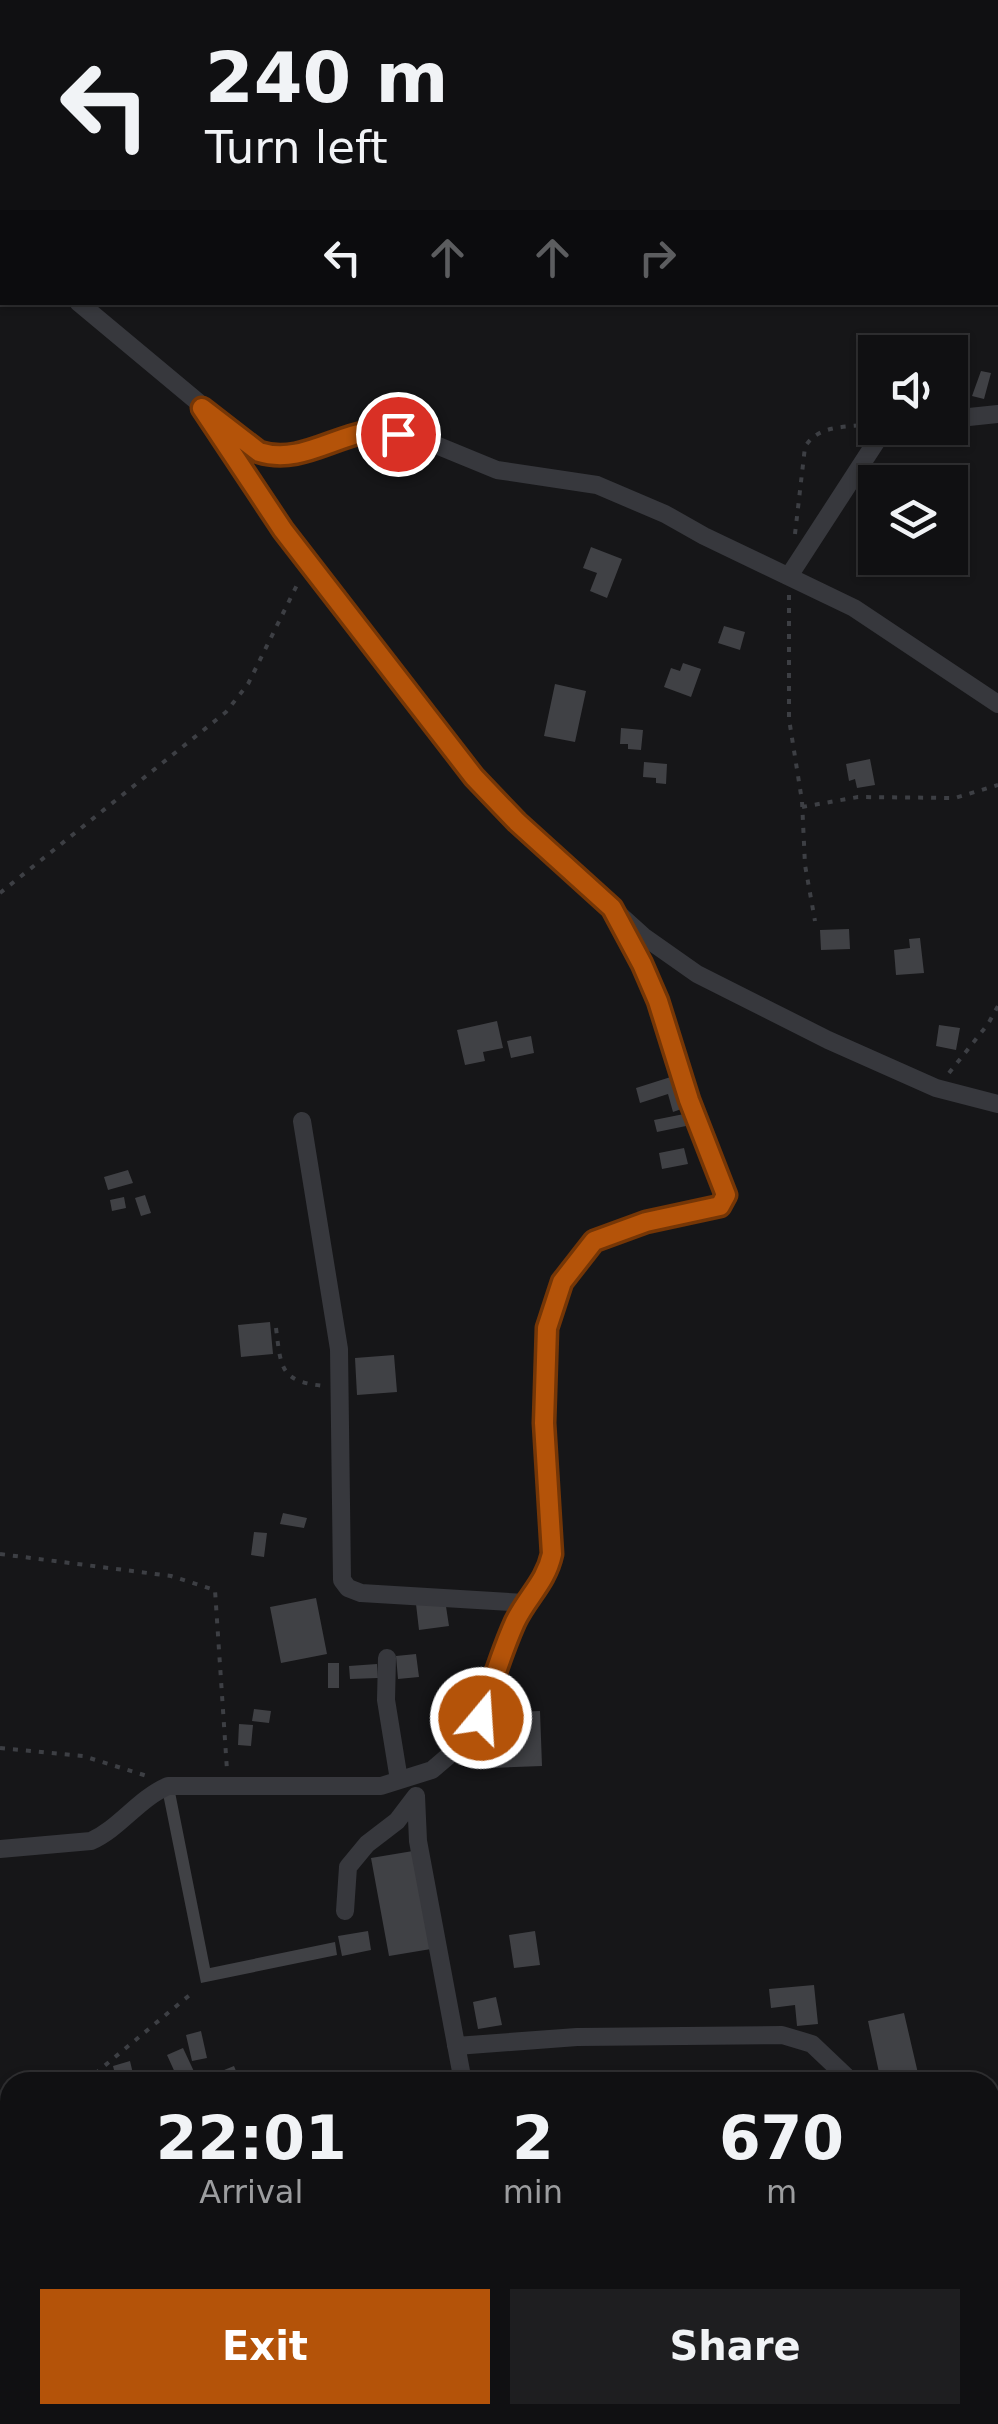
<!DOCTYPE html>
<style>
:root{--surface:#101012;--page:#1e1e20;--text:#f1f3f6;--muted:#9c9d9f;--line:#303032;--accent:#b45309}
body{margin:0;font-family:"DejaVu Sans",sans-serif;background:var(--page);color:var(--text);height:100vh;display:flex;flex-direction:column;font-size:38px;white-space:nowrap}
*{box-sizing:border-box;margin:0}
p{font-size:32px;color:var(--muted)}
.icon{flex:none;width:55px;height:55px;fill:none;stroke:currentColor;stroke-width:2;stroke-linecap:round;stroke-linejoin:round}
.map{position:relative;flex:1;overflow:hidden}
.drawer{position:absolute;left:0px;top:2072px;width:1000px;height:352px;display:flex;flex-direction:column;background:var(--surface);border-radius:30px 30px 0 0;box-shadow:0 2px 8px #0004,0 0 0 2px var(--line)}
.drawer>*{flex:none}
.hud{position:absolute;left:0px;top:0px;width:1000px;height:305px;box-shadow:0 2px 8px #0004,0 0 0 2px var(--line);background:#101012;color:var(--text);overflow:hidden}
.tools{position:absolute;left:858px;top:335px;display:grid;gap:20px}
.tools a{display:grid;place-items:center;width:110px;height:110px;border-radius:0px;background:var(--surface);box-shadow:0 2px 8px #0004,0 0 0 2px var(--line);font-size:50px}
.pin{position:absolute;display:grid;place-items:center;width:85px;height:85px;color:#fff;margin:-42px;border:5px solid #fff;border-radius:50%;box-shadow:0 2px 10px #0007}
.me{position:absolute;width:110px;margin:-55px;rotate:18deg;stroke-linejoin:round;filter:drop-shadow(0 0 8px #0008)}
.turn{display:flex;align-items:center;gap:35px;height:210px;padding:0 40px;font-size:45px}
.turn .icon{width:130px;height:130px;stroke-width:2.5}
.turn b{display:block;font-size:70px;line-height:85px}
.lanes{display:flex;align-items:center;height:95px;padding:0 40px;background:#0003;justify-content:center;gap:50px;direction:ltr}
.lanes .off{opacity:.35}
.eta{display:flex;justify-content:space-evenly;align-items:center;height:170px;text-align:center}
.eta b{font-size:60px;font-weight:700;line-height:70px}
.button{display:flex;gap:20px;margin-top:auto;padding:20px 40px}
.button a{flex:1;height:115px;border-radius:0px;background:var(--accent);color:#fff;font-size:40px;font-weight:700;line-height:115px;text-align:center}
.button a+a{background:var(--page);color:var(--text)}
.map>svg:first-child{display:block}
</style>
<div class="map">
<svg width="998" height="2424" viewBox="0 0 998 2424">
<rect width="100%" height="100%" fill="#161618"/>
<path fill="#404145" d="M981,371L991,373L984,399L972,396Z
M950,393H958L957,410L950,409Z
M591,547L622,559L607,598L590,591L597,573L583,568Z
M724,626L745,632L740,650L718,643Z
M683,663L701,669L691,697L664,687L671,668L680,671Z
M555,684L586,691L575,742L544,736Z
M621,728L643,730L641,750L628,749V744H620Z
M870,759L875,785L857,788L855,779L849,781L846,764Z
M644,762L667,764L666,784L656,783V778L643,777Z
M849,929L850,949L821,950L820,930Z
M920,938L924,973L896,975L894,950L910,948L909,939Z
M497,1021L503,1048L483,1052L485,1061L465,1065L457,1030Z
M939,1025L960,1028L956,1050L936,1046Z
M531,1036L534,1053L511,1058L507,1041Z
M677,1075L687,1107L673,1112L668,1094L640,1103L636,1088Z
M684,1114L686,1126L657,1132L654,1120Z
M684,1148L688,1164L662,1169L659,1153Z
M128,1170L133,1183L108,1190L104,1177Z
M145,1195L151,1213L141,1216L135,1198Z
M124,1197L126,1208L112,1211L110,1200Z
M270,1322L273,1354L241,1357L238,1325Z
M394,1355L397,1392L357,1395L355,1358Z
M283,1513L307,1518L304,1528L280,1524Z
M254,1532L267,1533L264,1557L251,1555Z
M316,1598L327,1654L281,1663L270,1607Z
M445,1600L449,1626L419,1630L416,1604Z
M416,1654L419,1677L398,1679L396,1656Z
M328,1663H339V1688H328Z
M377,1664L378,1678L350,1679L349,1666Z
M254,1709L271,1711L269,1723L252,1721Z
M540,1711L542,1766L491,1768L490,1713Z
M239,1724L253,1725L251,1746L238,1745Z
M175,1792L210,1968L335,1942L337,1955L201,1983L163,1794Z
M413,1851L431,1949L389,1956L371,1858Z
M368,1931L371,1950L342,1956L338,1936Z
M535,1931L540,1965L514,1968L509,1935Z
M814,1985L818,2024L797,2026L795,2005L771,2008L769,1989Z
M496,1997L502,2025L478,2029L473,2002Z
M904,2013L920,2082H881L868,2021Z
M201,2031L207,2058L192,2061L186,2035Z
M183,2048L198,2080L165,2082L177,2077L167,2055Z
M130,2061L135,2082H117L113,2066Z
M234,2066L240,2081L203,2082L202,2079Z
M154,2072L159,2082H141L139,2078Z
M9,2126L10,2154L0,2155V2127Z
M998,2137V2164L991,2166L990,2139Z
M10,2158V2172L0,2176V2161Z
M998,2406V2420L989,2421L990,2407Z
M62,2415H80L81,2424H44L43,2418Z
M186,2415H214L215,2419L187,2423Z
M476,2415H495L496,2421L478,2424Z
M0,2416L29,2418V2424H0Z"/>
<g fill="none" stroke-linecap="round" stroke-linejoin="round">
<path stroke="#3d3f44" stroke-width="4" stroke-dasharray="5 8" stroke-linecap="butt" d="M795,534L805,447C817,426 843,427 865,425
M789,595V719L802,801L805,865L815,921
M802,807L858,797L955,798L998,785
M0,893L226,712L248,684L299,581
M949,1073L988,1024L998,1006
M276,1328C281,1368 280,1382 325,1386
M0,1554L171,1576L215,1590L227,1770
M0,1748L83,1756L147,1776
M85,2082L192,1993
M0,2124L10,2123
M0,2289L10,2265
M90,2415L91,2424
M339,2415L341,2424
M246,2424L251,2415"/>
<path stroke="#37383d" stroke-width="18" d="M953,0L954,2
M0,251L2,252
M78,302L259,453L293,456L377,431L419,438L497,470L597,485L665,514L704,536L854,608L998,704
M203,408L283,529L474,777L517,822L643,936L697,974L828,1040L936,1088L998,1104
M950,419L998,414
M789,576L885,428
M302,1121L339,1349L342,1580L348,1588L361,1593L525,1603
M387,1658L386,1700L399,1780
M416,1796L418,1841L463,2082
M0,1849L91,1841C120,1828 138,1799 168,1786H381L432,1770L460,1746L481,1718L515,1623L525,1603L548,1574L552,1554L544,1423L547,1328L563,1282L594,1241L646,1222L720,1206L726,1195L689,1100L658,1001L612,908
M345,1911L348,1867L367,1844L397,1821L416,1796
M456,2046L577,2037L782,2035L812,2044L852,2082
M990,2244H998
M0,2351H10
M990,2354H998
M523,2415L525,2424
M437,2424L440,2415"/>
</g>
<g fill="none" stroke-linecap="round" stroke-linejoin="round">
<g stroke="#753606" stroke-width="25">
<path id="route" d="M398,434C388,433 377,430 366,432C330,439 297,464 259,452L202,408L283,530L474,777L517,822L612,908L642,964L658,1001L689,1100L726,1195L720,1206L646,1222L594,1241L562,1282L547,1328L544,1423L552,1554C546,1582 527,1597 515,1622C501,1653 491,1686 481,1718"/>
</g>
<use href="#route" stroke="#b45309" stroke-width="18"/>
</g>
</svg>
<div class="tools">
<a><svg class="icon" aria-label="sound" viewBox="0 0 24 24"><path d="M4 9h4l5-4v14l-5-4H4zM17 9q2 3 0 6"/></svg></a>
<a><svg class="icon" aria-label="layers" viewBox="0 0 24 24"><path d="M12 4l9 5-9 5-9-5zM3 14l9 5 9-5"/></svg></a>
</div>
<div class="pin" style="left:398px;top:434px;background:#d93025"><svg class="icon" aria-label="arrive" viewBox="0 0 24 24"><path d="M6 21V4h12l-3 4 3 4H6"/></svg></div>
<svg class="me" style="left:481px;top:1718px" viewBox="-20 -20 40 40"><circle r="17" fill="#b45309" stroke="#fff" stroke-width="3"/><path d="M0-11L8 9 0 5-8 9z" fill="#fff"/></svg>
<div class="hud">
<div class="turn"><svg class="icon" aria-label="left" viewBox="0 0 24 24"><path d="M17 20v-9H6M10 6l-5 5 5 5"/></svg><div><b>240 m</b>Turn left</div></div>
<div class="lanes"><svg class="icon" aria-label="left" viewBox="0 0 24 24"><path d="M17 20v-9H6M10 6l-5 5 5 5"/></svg><svg class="icon off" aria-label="ahead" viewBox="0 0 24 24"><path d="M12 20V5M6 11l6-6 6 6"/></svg><svg class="icon off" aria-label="ahead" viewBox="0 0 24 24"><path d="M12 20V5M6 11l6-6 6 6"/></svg><svg class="icon off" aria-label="right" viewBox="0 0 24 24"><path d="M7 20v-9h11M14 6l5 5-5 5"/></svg></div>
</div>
<section class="drawer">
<div class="eta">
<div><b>22:01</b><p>Arrival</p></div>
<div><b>2</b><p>min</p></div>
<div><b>670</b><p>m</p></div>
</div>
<div class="button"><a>Exit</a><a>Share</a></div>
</section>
</div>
